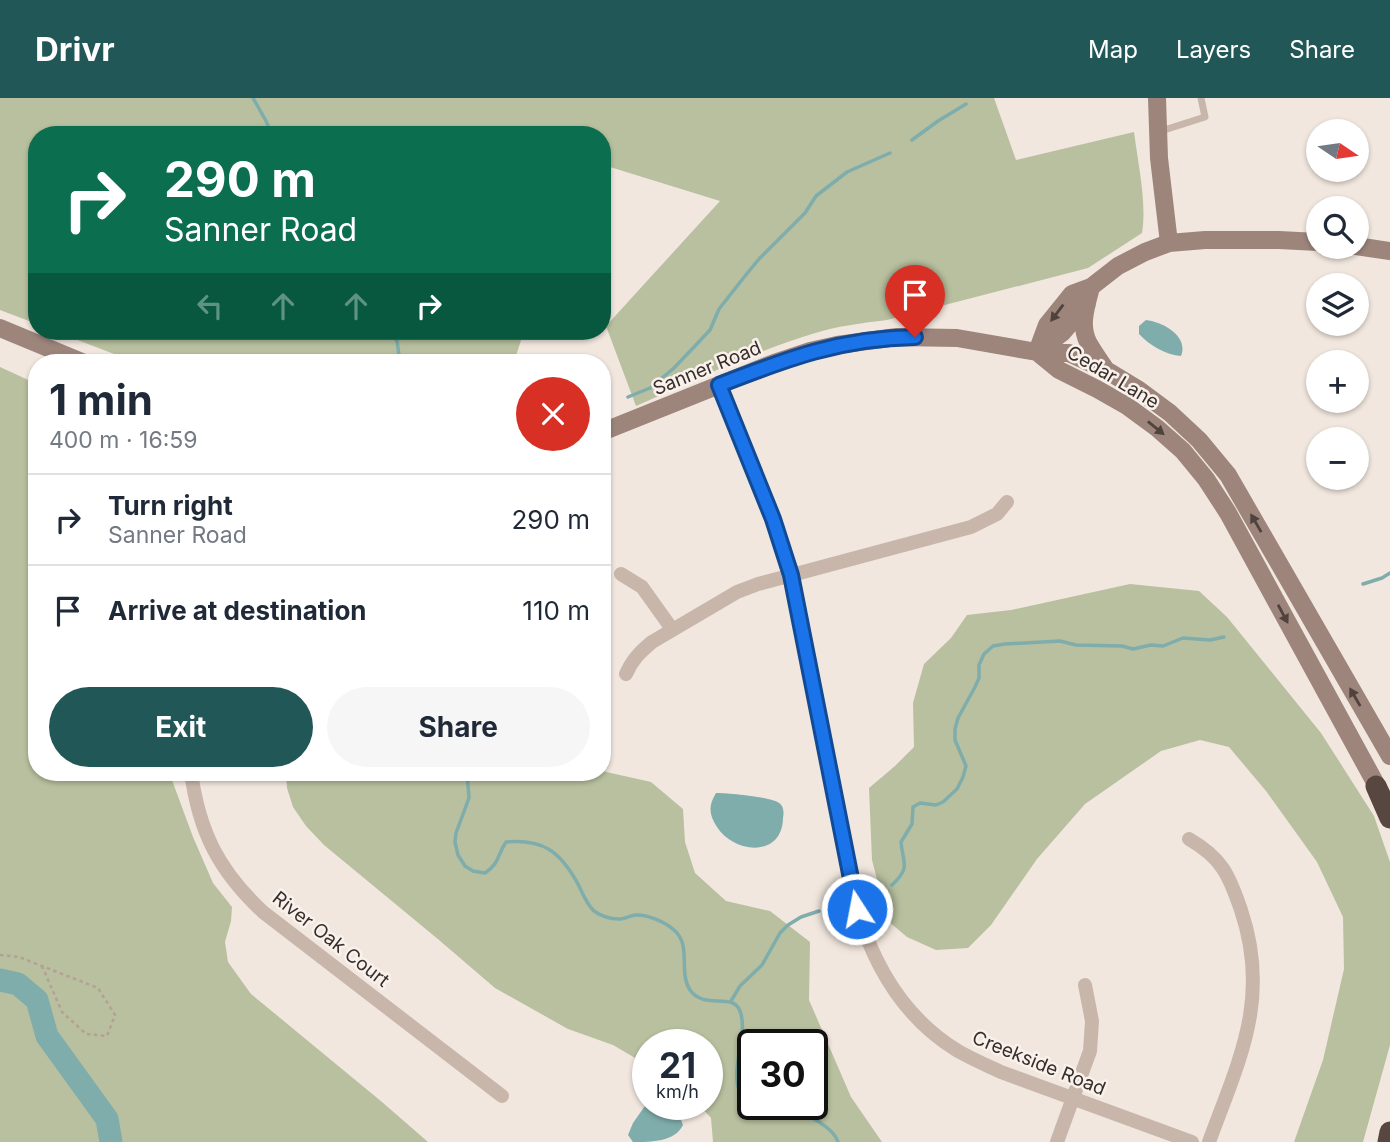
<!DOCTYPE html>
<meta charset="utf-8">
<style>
:root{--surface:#fff;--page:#f6f6f7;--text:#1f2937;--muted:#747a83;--line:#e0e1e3;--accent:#215756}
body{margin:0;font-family:Inter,sans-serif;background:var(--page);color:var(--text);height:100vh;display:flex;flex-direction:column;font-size:26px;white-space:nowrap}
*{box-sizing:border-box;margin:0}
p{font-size:23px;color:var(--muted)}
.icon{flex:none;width:38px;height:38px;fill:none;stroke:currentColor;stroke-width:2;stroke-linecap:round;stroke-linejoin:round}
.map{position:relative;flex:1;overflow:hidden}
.panel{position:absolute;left:28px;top:256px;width:583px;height:427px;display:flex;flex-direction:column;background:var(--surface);border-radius:28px;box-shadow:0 2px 5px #0004}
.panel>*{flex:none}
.guide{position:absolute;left:28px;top:28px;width:583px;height:214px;border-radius:28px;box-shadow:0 2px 5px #0004;background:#0b6e4f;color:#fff;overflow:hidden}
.needle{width:46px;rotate:103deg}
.fabs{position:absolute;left:1306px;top:21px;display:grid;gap:14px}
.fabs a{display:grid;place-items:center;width:63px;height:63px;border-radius:50%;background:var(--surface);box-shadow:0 2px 5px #0004;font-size:35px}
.speed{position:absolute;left:632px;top:931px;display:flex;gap:14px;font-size:35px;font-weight:700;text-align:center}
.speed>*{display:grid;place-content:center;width:91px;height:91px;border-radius:50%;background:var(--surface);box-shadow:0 2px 5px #0004;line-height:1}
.speed small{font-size:18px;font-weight:400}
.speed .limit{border:4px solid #111;border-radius:10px;background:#fff;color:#111}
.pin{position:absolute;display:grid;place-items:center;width:60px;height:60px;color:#fff;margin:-72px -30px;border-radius:50% 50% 50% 0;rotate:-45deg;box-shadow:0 0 7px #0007}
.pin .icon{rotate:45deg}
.me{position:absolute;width:77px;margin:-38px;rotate:349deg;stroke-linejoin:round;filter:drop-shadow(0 0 5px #0008)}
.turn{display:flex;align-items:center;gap:24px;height:147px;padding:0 21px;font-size:32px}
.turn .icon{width:91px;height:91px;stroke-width:2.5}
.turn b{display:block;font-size:49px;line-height:60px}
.lanes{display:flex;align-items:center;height:66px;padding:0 21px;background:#0003;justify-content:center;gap:35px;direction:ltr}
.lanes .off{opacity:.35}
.round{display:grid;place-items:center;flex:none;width:74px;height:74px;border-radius:37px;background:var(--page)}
.headline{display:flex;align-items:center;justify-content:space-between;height:119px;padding:0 21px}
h1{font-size:42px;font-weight:700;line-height:52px}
.button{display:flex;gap:14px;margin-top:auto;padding:14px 21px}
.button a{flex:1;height:80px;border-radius:42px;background:var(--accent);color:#fff;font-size:28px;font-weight:700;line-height:80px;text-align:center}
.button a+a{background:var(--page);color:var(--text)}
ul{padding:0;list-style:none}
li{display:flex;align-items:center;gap:21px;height:91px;padding:0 21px;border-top:2px solid var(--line)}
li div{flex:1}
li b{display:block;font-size:26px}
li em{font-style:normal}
header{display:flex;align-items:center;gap:42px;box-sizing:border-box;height:98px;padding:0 35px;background:var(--accent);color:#fff}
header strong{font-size:33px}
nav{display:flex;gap:38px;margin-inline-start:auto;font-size:24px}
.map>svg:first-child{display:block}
</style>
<header>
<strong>Drivr</strong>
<nav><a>Map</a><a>Layers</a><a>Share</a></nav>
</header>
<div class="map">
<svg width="1390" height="1044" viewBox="0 0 1390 1044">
<rect width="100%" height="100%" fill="#f1e7de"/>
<path fill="#b8c09f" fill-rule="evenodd" d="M0,0H994L1016,62L1134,34C1138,65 1147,106 1142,135L1088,170L887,222C862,225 837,228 812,236C752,254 694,283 636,308L606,228L720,103L610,69L602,78V37H37V226L0,212Z
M54,233H524L514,264H135Z
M0,269L37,286V674H169L193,739L213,785L232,809L231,823L225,844L228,864L251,896L382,1004L428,1044H0Z
M1130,486L1199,493L1227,519L1321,635L1374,718L1390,764V947L1363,1044H1294L1323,962L1344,871L1343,819L1317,764L1266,693L1229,649L1200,642L1161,653L1085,706L1037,761L991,827L968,850L936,852L907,839L888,823L872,762L869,690L895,668L914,649L913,605L924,566L951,540L967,517L1011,512Z
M602,673L651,684L683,711L685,744L695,775L726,803L770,813L810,844L809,902L851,999L882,1044H713L711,1020L698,1006H707V947H648L647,967L613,947L568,931L495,890L439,842L324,747L306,728L293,709L287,690L286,674ZM752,947H812V1006H752Z"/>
<path fill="#7fadab" d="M1146,222C1163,224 1189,238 1181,258C1166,257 1149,247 1139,236V228Z
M716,695C727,695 772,699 779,705C784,708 784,715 783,720C782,761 733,755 717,729C709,717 708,708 716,695Z
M647,1005L648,1006H673L678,1014L683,1027C675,1044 651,1044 633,1044L628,1037L633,1025Z"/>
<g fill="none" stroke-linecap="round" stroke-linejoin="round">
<path stroke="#7fadab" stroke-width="3.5" d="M253,0L266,23L272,37
M912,42L938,23L966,6
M390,233L397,243L400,264
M628,299L650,290L674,270L694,249L710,232L719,211L745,178L759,161L805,115L816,98L847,74L890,55
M602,310L607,307
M1363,486L1382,480L1390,475
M467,674L469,700L456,735L455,744L458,757L465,768L473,773L485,775C500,765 497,757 506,744C543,741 560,753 578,786C583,796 586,805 594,813C601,818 611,821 619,821C624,821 629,818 635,817C647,816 665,824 674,832C692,847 678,874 690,892C705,913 732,893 740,913C750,940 724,978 746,1006H752
M892,787C911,769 903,766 901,744L912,726L913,709L920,705L936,707L943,704L957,691L963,679L966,668L955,642V631L958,620L975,589L979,580V567L984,556L993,548L1005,546L1060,543L1076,547L1122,548L1133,551L1151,547L1163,548L1183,540L1210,542L1224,539
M731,903L740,888L762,867L780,835L788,827L801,819L819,813
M784,1006C800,1014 833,1027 838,1044"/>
<path stroke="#7fadab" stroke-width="23" d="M0,882L18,886L37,902L47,938L107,1021L111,1044"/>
<path stroke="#b5a095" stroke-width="2.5" stroke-dasharray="3.5 3.5" stroke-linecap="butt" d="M0,857L19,859L98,890L115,917L107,938L86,936L62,914L42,868"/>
<path stroke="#c9b6ab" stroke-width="7" d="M1161,33L1205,19L1201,0"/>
<path stroke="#c9b6ab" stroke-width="14" d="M719,287L773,421L791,477L857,811C874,868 905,921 958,953C972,961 986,967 1001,974L1192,1044
M621,476L642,489L672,531
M626,576C632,562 640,554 652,544L737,494L758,486L971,429L997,416L1007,404
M191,674C199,734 219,773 263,814L502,998
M1189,741C1222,760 1229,777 1241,812C1271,901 1239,962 1209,1044
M1057,1044L1090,953L1092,923L1085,887"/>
<path stroke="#9d857c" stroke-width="18" d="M1157,0L1159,60L1169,145
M1356,148L1390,153
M1091,189C1087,206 1079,226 1088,244C1093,253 1100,263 1106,272
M0,230L82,264
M1037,254L1059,272L1097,291L1127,308L1157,330L1183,353L1206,381L1228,415L1383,699
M1037,254L1047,227L1072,196L1091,189L1118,168L1145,154L1169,145L1205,142H1279L1318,144
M1037,254L1063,234L1087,206
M602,334L774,265L810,253L837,247L897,239L957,240L1037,254L1069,255L1106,272L1139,292L1170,315L1199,342L1228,377L1390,658"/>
<path stroke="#584641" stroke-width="21" d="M1376,688L1390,720
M1388,1044L1390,1034"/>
</g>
<defs><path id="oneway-solid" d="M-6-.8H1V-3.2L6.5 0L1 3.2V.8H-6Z" transform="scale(1.75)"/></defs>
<g fill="#50433e">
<use href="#oneway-solid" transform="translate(1057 215) rotate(127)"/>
<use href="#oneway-solid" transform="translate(1156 330) rotate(39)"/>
<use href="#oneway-solid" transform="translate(1256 425) rotate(-120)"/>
<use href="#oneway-solid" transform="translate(1283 516) rotate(62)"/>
<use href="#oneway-solid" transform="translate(1355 599) rotate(-120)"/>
</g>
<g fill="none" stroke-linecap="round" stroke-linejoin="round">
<g stroke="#114b97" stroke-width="18">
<path id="route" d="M857,811L791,477L773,421L719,287C786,261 841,240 915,239"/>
</g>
<use href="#route" stroke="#1a73e8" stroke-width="12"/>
</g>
<g text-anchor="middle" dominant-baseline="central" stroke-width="5" stroke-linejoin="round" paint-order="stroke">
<g font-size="19" fill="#372d2a" stroke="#f9f1eb">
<text transform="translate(707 270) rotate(-22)">Sanner Road</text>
<text transform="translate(1113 279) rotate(31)">Cedar Lane</text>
<text transform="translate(331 841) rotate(38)">River Oak Court</text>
<text transform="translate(1039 965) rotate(22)">Creekside Road</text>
</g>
</g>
</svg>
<div class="fabs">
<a><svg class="needle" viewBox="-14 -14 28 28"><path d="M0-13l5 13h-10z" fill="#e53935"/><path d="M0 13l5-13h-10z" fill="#747a83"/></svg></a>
<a><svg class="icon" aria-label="search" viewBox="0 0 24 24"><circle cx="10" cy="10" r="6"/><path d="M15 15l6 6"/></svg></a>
<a><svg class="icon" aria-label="layers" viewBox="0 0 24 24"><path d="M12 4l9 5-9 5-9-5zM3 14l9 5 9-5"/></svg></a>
<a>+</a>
<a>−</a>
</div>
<div class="speed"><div>21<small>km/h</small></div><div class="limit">30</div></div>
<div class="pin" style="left:915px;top:239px;background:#d93025"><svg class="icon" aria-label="arrive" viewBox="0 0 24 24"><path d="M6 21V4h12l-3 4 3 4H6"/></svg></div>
<svg class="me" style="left:857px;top:811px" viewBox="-20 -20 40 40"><circle r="17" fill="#1a73e8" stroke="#fff" stroke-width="3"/><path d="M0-11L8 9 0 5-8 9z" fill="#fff"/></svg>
<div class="guide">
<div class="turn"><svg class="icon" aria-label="right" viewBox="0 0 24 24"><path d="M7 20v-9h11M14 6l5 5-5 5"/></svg><div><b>290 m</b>Sanner Road</div></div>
<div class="lanes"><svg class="icon off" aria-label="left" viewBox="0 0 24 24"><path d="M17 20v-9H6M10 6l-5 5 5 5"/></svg><svg class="icon off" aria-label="ahead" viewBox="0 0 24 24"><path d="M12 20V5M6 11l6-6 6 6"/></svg><svg class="icon off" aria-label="ahead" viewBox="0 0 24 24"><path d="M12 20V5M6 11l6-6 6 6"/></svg><svg class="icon" aria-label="right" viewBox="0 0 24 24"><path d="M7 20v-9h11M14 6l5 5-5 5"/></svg></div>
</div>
<section class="panel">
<div class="headline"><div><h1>1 min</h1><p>400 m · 16:59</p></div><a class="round" style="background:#d93025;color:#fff"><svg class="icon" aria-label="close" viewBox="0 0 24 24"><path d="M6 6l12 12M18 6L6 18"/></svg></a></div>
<ul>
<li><svg class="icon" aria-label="right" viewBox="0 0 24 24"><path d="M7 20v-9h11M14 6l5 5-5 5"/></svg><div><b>Turn right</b><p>Sanner Road</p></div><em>290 m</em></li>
<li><svg class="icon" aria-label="arrive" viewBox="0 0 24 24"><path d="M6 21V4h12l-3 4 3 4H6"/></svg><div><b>Arrive at destination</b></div><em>110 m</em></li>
</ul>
<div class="button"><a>Exit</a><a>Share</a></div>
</section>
</div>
